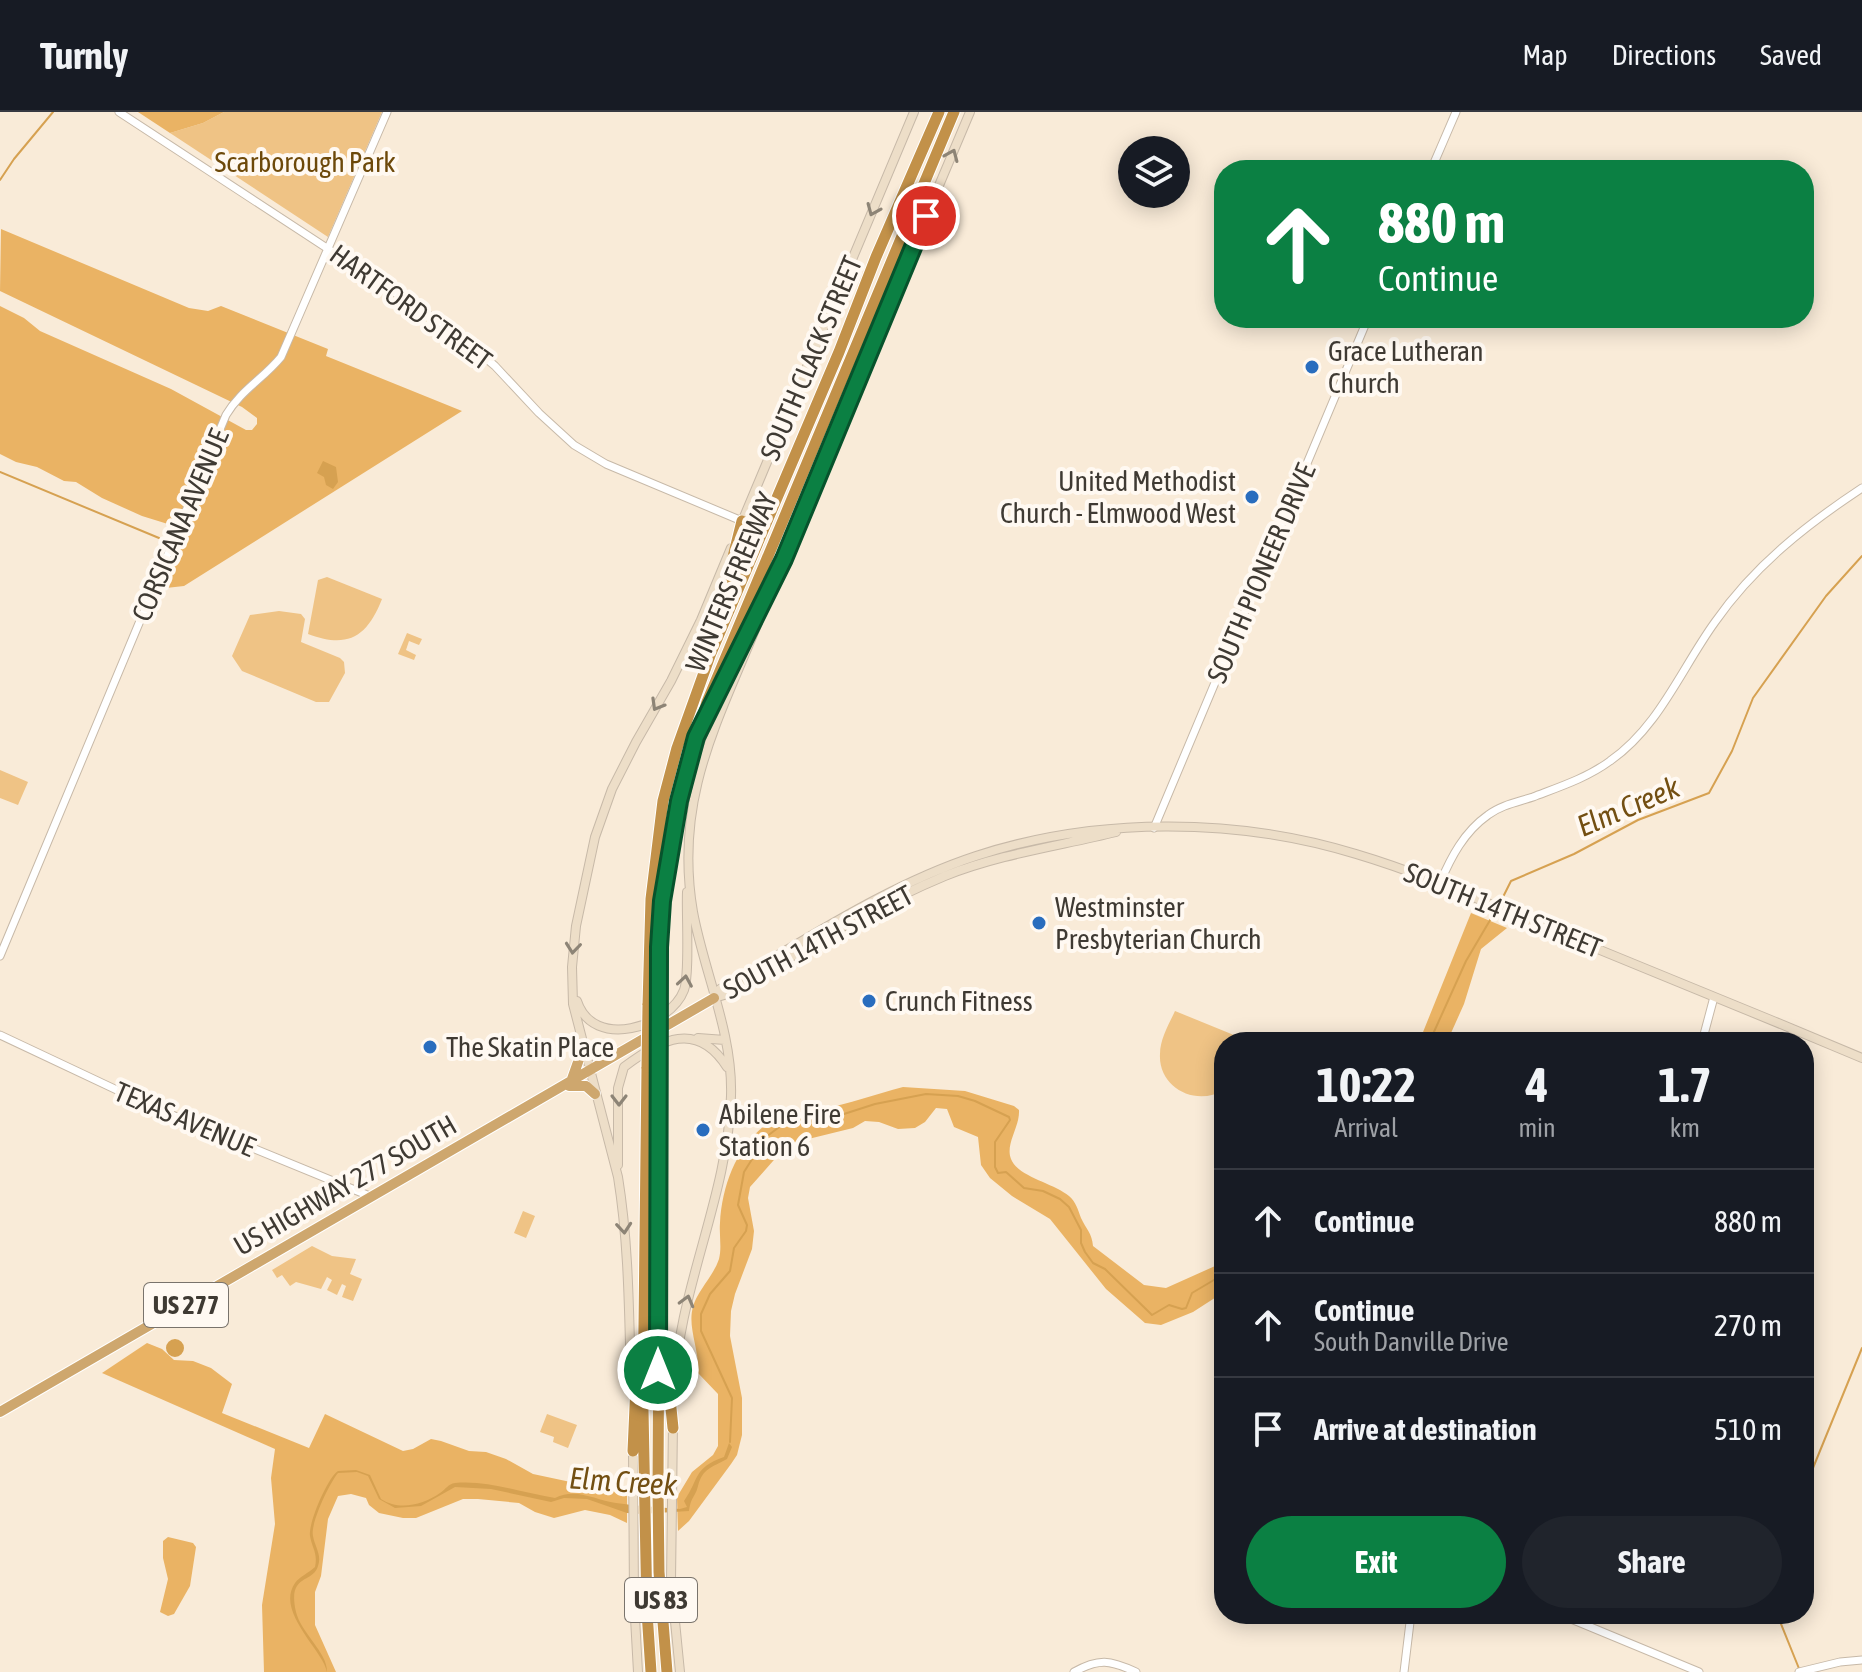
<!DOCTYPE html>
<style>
:root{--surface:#171b24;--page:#20242c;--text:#f1f3f6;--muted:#9ea1a6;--line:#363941;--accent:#0b8043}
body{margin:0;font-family:"Asap Condensed",sans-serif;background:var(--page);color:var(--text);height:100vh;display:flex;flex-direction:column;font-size:30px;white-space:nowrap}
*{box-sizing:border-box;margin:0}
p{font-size:26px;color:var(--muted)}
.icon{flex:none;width:44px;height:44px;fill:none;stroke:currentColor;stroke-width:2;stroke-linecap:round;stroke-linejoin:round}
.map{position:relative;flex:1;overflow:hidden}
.panel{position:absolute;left:1214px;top:920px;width:600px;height:592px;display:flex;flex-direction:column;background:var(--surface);border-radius:32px;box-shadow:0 4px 20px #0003}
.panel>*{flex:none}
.guide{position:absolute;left:1214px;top:48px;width:600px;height:168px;border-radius:32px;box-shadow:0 4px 20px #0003;background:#0b8043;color:#fff;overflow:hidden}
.buttons{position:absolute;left:1118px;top:24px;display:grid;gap:16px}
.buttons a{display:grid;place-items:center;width:72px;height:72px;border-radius:50%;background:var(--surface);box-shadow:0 4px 20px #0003;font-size:40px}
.pin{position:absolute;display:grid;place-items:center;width:68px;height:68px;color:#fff;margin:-34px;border:4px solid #fff;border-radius:50%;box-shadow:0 2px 8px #0007}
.me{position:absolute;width:88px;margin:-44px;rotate:0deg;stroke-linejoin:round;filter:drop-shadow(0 0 6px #0008)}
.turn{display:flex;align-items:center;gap:28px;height:168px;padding:0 32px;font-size:36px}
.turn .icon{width:104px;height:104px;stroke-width:2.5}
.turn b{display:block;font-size:56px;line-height:68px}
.eta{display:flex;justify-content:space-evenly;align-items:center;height:136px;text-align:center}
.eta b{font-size:48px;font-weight:700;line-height:56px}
.cta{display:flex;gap:16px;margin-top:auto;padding:16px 32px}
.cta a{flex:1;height:92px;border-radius:48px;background:var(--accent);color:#fff;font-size:32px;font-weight:700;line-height:92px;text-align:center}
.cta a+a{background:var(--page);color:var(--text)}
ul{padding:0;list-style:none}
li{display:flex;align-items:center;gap:24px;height:104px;padding:0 32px;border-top:2px solid var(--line)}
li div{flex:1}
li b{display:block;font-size:30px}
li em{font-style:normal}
header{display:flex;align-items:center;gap:48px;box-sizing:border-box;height:112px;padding:0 40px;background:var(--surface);border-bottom:2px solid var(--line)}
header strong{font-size:38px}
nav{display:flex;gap:44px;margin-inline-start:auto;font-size:28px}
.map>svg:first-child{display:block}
</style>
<header>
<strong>Turnly</strong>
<nav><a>Map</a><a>Directions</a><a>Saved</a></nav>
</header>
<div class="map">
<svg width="1862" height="1560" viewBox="0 0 1862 1560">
<rect width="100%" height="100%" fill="#f9ebd8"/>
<path fill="#efc385" d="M224,0H382L328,125L170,21L203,11Z
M327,465L382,487C367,525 348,537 308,522L318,468Z
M279,499L301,502L305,507L301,530L340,546L344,550L345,561L329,590H316L242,559L232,544L250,503Z
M407,521L422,527L419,533L409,529L406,538L416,543L414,548L398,542Z
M0,658L28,670L18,693L0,686Z
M1175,899L1251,930H1224V978C1196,995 1158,976 1160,942C1160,927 1169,912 1175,899Z
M523,1099L535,1104L526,1126L514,1121Z
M312,1134L332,1144L356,1147L350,1162L362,1167L353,1189L342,1185L346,1174L342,1172L337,1183L327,1178L332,1168L327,1165L321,1177L296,1170L290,1174L282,1163L277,1166L272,1158Z
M547,1302L577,1313L568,1336L553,1330L554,1325L540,1320Z"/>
<path fill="#eab364" d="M138,0H224L203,11L170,21Z
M1,117L189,196L208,199L221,194L328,237L326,244L462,299L184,474L166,476L161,472L184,417L142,404L102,386L76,370L64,369L37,355L16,350L0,342V194L24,206L40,219L171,277L246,318H252L257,312V306L242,295L0,179Z
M1471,801L1507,816L1481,837L1464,892L1447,930H1419Z
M903,975L965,979L1014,994L1019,998C1020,1015 1005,1032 1011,1047C1018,1065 1054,1071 1069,1084C1076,1090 1078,1098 1081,1106C1086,1117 1092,1121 1093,1134L1144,1173L1166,1176L1224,1150V1180L1193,1200L1161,1213L1145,1211L1106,1177L1050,1107L1012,1084L990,1066L981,1053L978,1025L954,1015L947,997L936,996L925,1010L915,1016L898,1017L879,1010L865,1009L853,1016L788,1032L750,1075L748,1086L754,1119L752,1137L735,1182L731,1199L730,1224L742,1286V1323L737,1343L731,1352L689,1409L678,1419L677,1385L692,1360L713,1343L718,1334V1282L698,1261C700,1239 687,1215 693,1195C697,1179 713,1165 719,1147C722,1135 719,1123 720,1111C722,1071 739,1028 774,1007C790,997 804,1001 821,997C849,992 876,982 903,975Z
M147,1231L162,1237L174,1248L193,1249L211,1256L232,1272L222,1301L309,1336L325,1302L403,1339L413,1337L431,1327L441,1329L469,1339L486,1340L506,1347L533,1362L627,1382V1411L610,1403L585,1398L554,1406L535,1400L519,1391L478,1387H463L416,1406H403L379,1401L369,1393L366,1386L351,1382L338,1384L328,1407L321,1464L315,1480V1513L336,1560H264L262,1493L275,1412L271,1366L275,1337L102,1261Z
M168,1425L193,1431L196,1435L190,1474L174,1502L168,1504L160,1500L168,1467L163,1446V1429Z"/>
<path fill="#d6a151" d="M323,349L336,355L338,370L333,377L326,373L324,365L317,361Z
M166 1236a9 9 0 1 1 18 0a9 9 0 1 1-18 0Z
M729,1331L732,1335L727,1347C711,1356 703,1356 698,1374C695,1386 691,1384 689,1399L641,1402L627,1401L587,1387L564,1386L551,1390L491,1377L455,1375L421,1394L395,1396L379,1387L368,1364L357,1360L338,1361C329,1372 310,1412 313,1424C315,1435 322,1443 318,1454C313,1472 287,1461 296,1500C301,1521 328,1541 327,1560C323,1538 275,1500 295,1471C300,1464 309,1461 315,1455C318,1441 312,1436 310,1424C308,1411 328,1365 338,1359L356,1358L370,1363L381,1387C399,1399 423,1393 440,1381C446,1377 448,1372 455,1371C489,1368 522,1381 555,1386C576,1375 595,1388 616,1391C637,1394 659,1395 680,1397L687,1395L684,1389C700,1366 693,1356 724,1345Z"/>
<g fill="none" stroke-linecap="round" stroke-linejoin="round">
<path stroke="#d6a151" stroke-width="2" d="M0,68L14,47L53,0
M0,360L159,426
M1499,793L1511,769L1574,742L1638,708L1709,681L1732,639L1753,586L1826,484L1862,444
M1434,930L1433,922L1466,849L1496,798
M730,1330L732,1286L701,1219V1202L710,1182L730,1159L734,1136L746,1119L747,1113L738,1093L744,1060L766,1025L795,1003L816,1011L875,992L926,982L958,984L975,989L1009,1005L1010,1008L995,1030V1055L998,1061L1006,1060L1024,1076L1043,1079L1060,1087L1069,1095L1081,1118V1131L1085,1140L1093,1151L1105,1157L1152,1203L1169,1193L1182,1197L1186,1196L1192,1181L1224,1162
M1804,1378L1862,1236
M1777,1502L1800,1559"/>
<g stroke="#c7b9a8" stroke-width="9">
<path id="tertiary" d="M119,0L455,220L495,254L539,301L574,333L606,352L742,409
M1431,58L1456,0
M1154,716L1368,206
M1440,771C1451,745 1464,720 1488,703C1501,693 1518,690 1533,685C1559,675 1587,666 1610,649C1659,615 1681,557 1715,510C1754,454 1806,413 1862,376
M0,844L226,303C240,279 264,266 281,245L387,0
M0,923L155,996L372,1085
M1702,930L1714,885
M1559,1502L1699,1560
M1074,1560C1099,1546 1110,1548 1136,1560
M1404,1560L1411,1502
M1799,1560L1840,1550L1862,1548"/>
</g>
<g stroke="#c7b9a8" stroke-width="10">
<path id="secondary" d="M913,135L970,0
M741,412L914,0
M783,450L890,189
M714,886L720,877C803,830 885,774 976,744C1095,705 1236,705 1356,742C1427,763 1493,794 1561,822C1662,863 1762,904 1862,946
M714,886L731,881C800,840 870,795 945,764C1000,742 1059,734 1116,720
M577,889C593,939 670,915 684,878C690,862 686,801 687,780
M698,926L725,928
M618,1053V976L624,955C661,927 697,908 727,955
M631,1271C629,1202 629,1133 618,1065L573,892L572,855L576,814L595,725L612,677L636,630L671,569L701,508L731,436
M674,1281C677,1179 728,1086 731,984C733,921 704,860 693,800C673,684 720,606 761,503
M673,1311L671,1469L680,1560
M633,1336L634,1488L638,1560"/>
</g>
<g stroke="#fff" stroke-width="12">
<path id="trunk" d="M572,967L583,936
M569,974H586L595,982
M0,1300L714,886"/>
</g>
<g stroke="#fff" stroke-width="13">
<path id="motorway" d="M889,192L923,90
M715,517L742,409
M719,578L784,447
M660,882C658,781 677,686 707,590L954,0
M648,893L651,787L663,689L677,636L711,541L839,240L876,145L939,0
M660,948L658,1378L659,1460L667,1560
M647,955L643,1298L647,1500L651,1560
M665,1237L673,1316
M633,1339L637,1251"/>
</g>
<use href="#tertiary" stroke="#fff" stroke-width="7"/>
<use href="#secondary" stroke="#eddec8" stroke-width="8"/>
<use href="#trunk" stroke="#cea76e" stroke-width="10"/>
<use href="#motorway" stroke="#c29149" stroke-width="11"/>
<g stroke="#fff" stroke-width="13" stroke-linecap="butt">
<path id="motorway-bridge" d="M660,948V882
M647,955L648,893"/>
</g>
<use href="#motorway-bridge" stroke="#c29149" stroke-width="11"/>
</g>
<defs><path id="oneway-chevron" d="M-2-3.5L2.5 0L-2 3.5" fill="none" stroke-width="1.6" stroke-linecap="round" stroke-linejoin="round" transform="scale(2)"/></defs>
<g stroke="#8d8476">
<use href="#oneway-chevron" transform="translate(952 43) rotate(-67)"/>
<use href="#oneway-chevron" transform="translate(873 98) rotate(113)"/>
<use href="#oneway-chevron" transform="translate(657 593) rotate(120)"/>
<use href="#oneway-chevron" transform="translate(573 836) rotate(96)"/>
<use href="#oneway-chevron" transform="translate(685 869) rotate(-81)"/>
<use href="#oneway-chevron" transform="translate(619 988) rotate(90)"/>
<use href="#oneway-chevron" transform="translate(624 1116) rotate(85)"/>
<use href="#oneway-chevron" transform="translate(687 1189) rotate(-75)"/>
</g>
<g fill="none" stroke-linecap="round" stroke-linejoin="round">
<g stroke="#07532c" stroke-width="20">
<path id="route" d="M658,1258L659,835L662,789L679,689L696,625L784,447L926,104"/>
</g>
<use href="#route" stroke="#0b8043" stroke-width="14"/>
</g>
<g fill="#296dbe" stroke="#fff9f2" stroke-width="3">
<circle cx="1312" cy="255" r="8"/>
<circle cx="1252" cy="385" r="8"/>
<circle cx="1039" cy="811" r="8"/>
<circle cx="869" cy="889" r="8"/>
<circle cx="430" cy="935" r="8"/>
<circle cx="703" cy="1018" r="8"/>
</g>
<g text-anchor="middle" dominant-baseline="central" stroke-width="8" stroke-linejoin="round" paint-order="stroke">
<g fill="#fff9f2" stroke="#79736c" stroke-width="2">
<rect x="144" y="1171" width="84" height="44" rx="6"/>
<rect x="625" y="1466" width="72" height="44" rx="6"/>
</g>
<g font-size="26" font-weight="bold" fill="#3f3a33">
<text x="186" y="1193">US 277</text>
<text x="661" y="1488">US 83</text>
</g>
<g font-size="28" fill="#6d490a" stroke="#fff9f2">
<text x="305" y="50">Scarborough Park</text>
</g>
<g font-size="28" fill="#3f3a33" stroke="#fff9f2">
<text transform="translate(411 195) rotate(36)">HARTFORD STREET</text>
<text transform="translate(811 246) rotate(-67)">SOUTH CLACK STREET</text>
<text transform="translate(180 413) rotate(-67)">CORSICANA AVENUE</text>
<text transform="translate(1261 461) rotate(-67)">SOUTH PIONEER DRIVE</text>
<text transform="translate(731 470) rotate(-67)">WINTERS FREEWAY</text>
<text transform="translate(1503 798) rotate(22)">SOUTH 14TH STREET</text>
<text transform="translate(818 830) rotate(-28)">SOUTH 14TH STREET</text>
<text transform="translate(185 1007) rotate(23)">TEXAS AVENUE</text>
<text transform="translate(345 1073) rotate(-30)">US HIGHWAY 277 SOUTH</text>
</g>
<g font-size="28" fill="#3f3a33" stroke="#fff9f2" text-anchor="start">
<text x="1328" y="239">Grace Lutheran<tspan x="1328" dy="32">Church</tspan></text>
<text x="1236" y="369" text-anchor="end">United Methodist<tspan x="1236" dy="32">Church - Elmwood West</tspan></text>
<text x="1055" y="795">Westminster<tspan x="1055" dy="32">Presbyterian Church</tspan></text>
<text x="885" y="889">Crunch Fitness</text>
<text x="446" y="935">The Skatin Place</text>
<text x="719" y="1002">Abilene Fire<tspan x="719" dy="32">Station 6</tspan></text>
</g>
<g font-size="30" font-style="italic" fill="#734f12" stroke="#fff9f2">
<text transform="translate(1628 694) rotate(-23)">Elm Creek</text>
<text transform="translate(623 1369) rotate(4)">Elm Creek</text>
</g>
</g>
</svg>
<div class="buttons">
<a><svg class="icon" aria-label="layers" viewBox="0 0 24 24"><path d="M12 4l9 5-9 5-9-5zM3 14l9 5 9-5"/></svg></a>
</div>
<div class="pin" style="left:926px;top:104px;background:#d93025"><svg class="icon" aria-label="arrive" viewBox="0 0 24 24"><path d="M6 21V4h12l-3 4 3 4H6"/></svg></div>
<svg class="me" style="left:658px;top:1258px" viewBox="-20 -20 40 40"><circle r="17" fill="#0b8043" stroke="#fff" stroke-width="3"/><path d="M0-11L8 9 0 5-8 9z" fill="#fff"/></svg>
<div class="guide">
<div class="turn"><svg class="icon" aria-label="ahead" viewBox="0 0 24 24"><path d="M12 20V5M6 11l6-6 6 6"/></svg><div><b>880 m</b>Continue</div></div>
</div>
<section class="panel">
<div class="eta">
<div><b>10:22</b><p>Arrival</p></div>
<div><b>4</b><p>min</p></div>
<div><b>1.7</b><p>km</p></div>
</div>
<ul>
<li><svg class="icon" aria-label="ahead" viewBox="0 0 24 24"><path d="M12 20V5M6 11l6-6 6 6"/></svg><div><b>Continue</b></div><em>880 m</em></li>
<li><svg class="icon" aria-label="ahead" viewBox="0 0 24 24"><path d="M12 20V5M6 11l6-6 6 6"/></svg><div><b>Continue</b><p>South Danville Drive</p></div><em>270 m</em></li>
<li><svg class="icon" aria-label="arrive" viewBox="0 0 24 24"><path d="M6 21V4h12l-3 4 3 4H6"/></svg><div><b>Arrive at destination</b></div><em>510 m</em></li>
</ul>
<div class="cta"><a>Exit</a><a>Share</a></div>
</section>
</div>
